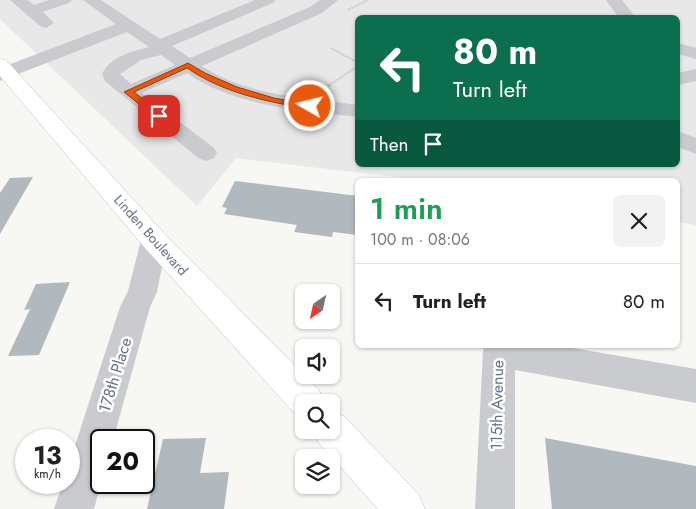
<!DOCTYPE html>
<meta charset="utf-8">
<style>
:root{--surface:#fff;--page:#f2f2f2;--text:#222;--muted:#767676;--line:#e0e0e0}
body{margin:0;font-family:Jost,sans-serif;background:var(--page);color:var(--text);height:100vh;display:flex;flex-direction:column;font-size:19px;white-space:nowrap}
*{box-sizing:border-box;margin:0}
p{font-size:16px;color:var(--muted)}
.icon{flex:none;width:28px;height:28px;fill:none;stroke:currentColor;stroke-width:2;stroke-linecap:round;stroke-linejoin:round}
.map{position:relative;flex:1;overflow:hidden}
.drawer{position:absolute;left:355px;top:178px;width:325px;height:170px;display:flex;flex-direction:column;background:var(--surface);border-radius:8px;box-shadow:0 1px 4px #0004}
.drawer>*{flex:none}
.guide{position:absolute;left:355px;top:15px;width:325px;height:152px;border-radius:8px;box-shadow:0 1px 4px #0004;background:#0b6e4f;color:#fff;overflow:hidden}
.needle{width:32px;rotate:214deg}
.fabs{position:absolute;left:295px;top:284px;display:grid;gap:10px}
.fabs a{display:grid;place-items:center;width:45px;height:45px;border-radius:8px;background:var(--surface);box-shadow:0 1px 4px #0004;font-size:25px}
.speed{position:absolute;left:15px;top:429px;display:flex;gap:10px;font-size:25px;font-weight:700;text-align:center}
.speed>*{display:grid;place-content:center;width:65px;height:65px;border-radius:50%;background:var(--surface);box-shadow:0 1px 4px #0004;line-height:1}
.speed small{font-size:12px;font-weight:400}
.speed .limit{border:2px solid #111;border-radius:8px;background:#fff;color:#111}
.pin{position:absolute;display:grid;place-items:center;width:42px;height:42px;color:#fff;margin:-21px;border-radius:10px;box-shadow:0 2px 8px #0006}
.me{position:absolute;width:55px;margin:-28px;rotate:278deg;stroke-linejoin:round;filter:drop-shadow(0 0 4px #0008)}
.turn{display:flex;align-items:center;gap:18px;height:105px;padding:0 15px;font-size:22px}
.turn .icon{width:65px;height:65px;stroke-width:2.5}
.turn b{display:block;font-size:35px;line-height:42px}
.then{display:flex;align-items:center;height:48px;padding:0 15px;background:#0003;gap:10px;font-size:19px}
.round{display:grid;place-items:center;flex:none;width:52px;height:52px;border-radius:8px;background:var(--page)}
.overview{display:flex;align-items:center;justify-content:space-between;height:85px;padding:0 15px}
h1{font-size:30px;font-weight:600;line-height:38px;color:#1e9e55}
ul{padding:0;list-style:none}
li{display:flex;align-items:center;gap:15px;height:75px;padding:0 15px;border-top:1px solid var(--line)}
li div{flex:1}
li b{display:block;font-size:19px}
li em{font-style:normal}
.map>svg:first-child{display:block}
</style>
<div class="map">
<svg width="696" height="509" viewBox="0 0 696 509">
<rect width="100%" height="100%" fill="#f7f7f3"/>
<path fill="#e7e8e7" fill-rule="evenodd" d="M0,0H696V225L678,222V180H421L236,158L197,206L0,19ZM358,18H678V165H358Z"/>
<path fill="#b1b8be" d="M33,177L0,234V193L10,178Z
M235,181L358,196V235L333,232L332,237L294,232L297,225L224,214L227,208L222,207Z
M70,282L39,355L8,356L30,309L24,310L36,284Z
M206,438L200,473L229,472L224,509H147L163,439Z
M545,438L696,466V509H552Z"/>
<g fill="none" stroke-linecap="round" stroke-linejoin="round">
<g stroke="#b9bcc1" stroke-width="1">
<path id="major" d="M0,59L6,60L163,232L319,390L324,402H304V418L295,414L145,248L0,76Z
M331,411L344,416L419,495L425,509H378L318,442L313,430H331Z"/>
</g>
<path stroke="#bfc1c4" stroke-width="2" stroke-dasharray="1 1" stroke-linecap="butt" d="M348,10L368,0
M331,48L358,63
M328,86L358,66"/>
<path stroke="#bfc1c4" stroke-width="2.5" stroke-dasharray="2 2" stroke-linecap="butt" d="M325,88L330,85"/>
<path fill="#c9cbcf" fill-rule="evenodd" d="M10,0H27L34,5L49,0H72L69,3L43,12L54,23L46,28L40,26Z
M83,0H101L160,39L255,0H276L273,3L172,46L190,58L310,7L320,0H338L322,13L202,66C247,96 306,98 358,105V117C301,110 236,107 187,73L142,93L214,148L217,153L214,158L206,161L198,158L105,81L102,74C111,56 131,52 149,47L127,32L0,81V68L116,24ZM161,55L175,65L131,84L120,74L141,60Z
M606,0H622L636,18H619Z
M678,43L696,48V59L678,54Z
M696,69V81L678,85V73Z
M678,131L696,138V154L678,147Z
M154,229L163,232L167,240L157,292L150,307L113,440H101V482L94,509H54L63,482H69V464L120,307L128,291L141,240L145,232Z
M485,345H555L696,369V403L515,370V509H475L483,351Z"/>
<use href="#major" fill="#fff" fill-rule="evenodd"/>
</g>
<path fill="#ea580c" stroke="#983908" d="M188,63L205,73L237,87L274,98L315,106L310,109C268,102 223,93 187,68L134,92L162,114V118H156L124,92Z"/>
<g text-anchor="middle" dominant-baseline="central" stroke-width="5" stroke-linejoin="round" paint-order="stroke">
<g font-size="14" fill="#637287" stroke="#fff">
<text transform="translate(151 235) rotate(48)">Linden Boulevard</text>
</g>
<g font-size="16" fill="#637287" stroke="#fff">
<text transform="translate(115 375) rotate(-73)">178th Place</text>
<text transform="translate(497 405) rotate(-89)">115th Avenue</text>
</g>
</g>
</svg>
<div class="fabs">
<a><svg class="needle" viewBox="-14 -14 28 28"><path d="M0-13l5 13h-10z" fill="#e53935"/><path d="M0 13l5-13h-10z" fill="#767676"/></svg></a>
<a><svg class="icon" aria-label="sound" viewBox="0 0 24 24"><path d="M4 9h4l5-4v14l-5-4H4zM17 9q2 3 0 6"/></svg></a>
<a><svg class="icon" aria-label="search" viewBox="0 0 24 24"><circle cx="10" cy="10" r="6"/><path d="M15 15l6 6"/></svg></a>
<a><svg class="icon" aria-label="layers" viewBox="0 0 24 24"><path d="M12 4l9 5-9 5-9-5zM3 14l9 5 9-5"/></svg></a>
</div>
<div class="speed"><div>13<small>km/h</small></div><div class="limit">20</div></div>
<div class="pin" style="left:159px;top:116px;background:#d93025"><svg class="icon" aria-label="arrive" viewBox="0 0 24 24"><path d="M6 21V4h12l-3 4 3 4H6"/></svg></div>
<svg class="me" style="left:310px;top:106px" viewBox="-20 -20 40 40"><circle r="17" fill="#ea580c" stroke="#fff" stroke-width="3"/><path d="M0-11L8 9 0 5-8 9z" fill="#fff"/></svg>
<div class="guide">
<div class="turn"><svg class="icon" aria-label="left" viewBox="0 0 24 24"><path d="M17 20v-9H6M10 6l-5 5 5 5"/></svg><div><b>80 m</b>Turn left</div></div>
<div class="then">Then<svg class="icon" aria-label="arrive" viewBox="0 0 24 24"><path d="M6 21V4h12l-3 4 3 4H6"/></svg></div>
</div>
<section class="drawer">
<div class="overview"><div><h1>1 min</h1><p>100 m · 08:06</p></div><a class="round"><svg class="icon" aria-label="close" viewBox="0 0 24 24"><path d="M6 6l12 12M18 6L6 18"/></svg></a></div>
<ul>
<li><svg class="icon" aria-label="left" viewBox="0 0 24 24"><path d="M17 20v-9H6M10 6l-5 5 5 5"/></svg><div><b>Turn left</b></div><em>80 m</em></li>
</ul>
</section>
</div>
